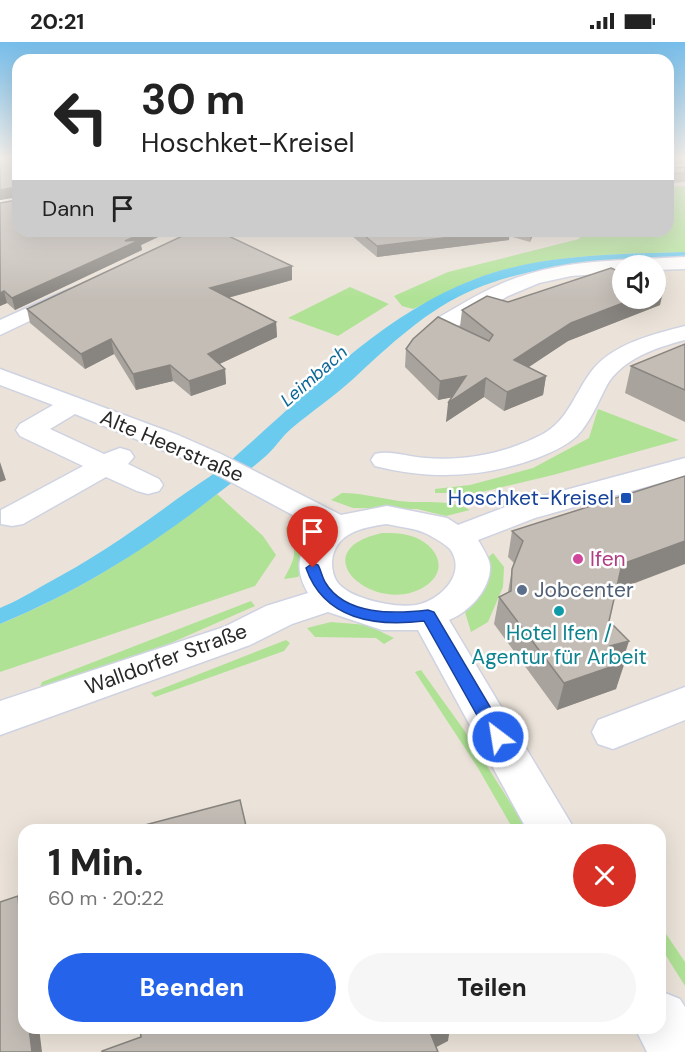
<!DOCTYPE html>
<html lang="de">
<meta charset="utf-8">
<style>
:root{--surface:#fff;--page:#f6f6f6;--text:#222;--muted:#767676;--accent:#2563eb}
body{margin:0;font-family:"DM Sans",sans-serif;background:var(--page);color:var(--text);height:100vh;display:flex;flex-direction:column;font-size:22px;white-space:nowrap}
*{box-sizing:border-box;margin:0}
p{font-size:20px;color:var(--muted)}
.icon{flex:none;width:33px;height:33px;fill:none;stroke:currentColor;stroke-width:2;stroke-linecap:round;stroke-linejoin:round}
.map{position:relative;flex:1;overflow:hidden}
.panel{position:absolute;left:18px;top:782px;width:648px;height:210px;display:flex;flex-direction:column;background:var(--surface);border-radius:18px;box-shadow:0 6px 24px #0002}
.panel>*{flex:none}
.hud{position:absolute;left:12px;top:12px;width:662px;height:183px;border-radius:18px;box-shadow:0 6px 24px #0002;background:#fff;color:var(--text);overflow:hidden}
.tools{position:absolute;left:612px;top:213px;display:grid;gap:12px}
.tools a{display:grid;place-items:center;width:54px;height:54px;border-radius:50%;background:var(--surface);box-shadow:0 6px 24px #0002;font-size:30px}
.pin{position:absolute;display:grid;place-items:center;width:51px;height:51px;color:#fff;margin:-62px -26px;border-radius:50% 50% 50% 0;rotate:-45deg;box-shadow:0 0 6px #0007}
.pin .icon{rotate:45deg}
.me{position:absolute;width:66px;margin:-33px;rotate:329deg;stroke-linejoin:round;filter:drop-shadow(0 0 4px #0008)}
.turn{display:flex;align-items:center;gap:21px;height:126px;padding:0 30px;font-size:27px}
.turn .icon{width:78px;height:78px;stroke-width:2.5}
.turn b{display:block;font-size:42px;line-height:51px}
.then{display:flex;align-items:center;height:57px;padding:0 30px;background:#0003;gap:12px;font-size:22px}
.round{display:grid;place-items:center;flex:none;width:63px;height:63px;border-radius:32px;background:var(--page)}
.overview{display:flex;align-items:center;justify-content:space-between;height:102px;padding:0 30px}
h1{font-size:36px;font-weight:800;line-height:45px}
.cta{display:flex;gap:12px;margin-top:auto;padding:12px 30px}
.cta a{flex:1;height:69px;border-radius:36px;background:var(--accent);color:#fff;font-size:24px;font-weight:800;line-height:69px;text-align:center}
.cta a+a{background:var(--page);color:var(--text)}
.status{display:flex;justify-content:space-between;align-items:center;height:42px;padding:0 30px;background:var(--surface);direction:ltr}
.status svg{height:16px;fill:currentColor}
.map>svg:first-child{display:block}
</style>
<div class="status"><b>20:21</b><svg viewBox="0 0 49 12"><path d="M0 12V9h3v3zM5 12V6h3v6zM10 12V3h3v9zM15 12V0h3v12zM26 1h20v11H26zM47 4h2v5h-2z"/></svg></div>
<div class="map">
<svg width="685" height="1010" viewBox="0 0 685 1010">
<rect width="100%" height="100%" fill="#ebe3d9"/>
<path fill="#afe295" d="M685,144V210C615,212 542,212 475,237C454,245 434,257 413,267L402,264L394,254L448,230L579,197L580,194L569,189H668V145Z
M350,245L389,262L338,294L288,276Z
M598,367L679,398L553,433L477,451H435V447L470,443L533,426L589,396Z
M342,451C361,451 380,456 399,459C423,462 448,456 470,468L446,474L417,467L353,466L331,458Z
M217,452L263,494L276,513L255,544L0,630V582C79,550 150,504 217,452Z
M291,482C301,489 310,505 307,517C306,523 301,530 298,535L284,537C289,527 297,515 293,504C291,497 286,493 286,486Z
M382,491C393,491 404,491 414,495C438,504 450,529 424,545C374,575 300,509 382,491Z
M493,511L504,525L503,545L488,580L471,590L465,570L479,544L483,520Z
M251,559L255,564L171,601L40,645L42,640Z
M331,580L367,583L394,596L384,602L376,596L315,595L307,586Z
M286,598L290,601L284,609L155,655L151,651Z
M421,628L464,688L527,787H513L478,726L415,630Z
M660,883L685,920V944L660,904Z"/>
<path fill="#6bcbee" d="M685,210V217C614,220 542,219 475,247C427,267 390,303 352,338C333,355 311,370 292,386C282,394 276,405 267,413C253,426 236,437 221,449C153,503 80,549 0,582V566C15,560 30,551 44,543C91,518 134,489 177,457C198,442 220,429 239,411C311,348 383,272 475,237C540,212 615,212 685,210Z"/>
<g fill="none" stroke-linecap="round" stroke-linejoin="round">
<g stroke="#cfd2e1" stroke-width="3">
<path id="minor" d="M0,152L18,159V165L12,167L0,163Z
M685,215V227L656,228V224H622V230L571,234L539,241L508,254L454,286L446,287L438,286L435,281L438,276C466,260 494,242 525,233C576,217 632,218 685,215Z
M69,247L76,249L79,253L76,257L0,293V278Z
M685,284V298C658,305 623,316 607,343C598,360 591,379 577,394C566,404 550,411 537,416C483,436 430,438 375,424L371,418L375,412C391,408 408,415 425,416C465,419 504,412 541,393C569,379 575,349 594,326C616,301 654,292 685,284Z
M0,327L178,393L221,412L341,473L387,464L447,476L458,483L513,462L685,416V434L535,476L478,498C482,505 490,517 490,524C491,547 469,570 449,578L575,788H527L418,588H382L328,570L292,582L250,603L0,693V659L224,585L266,564L308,551C293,526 299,507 317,486L201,424L75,372L50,387L104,412L120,406L130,409L134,415L128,422L159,437L163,443L159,449L148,452L137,449L106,435L23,482L12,484L1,482V468L83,424L20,394L16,388L20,382L53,363L0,343ZM387,482C399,485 416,486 427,492C433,495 445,502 450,507C468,532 439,559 416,563C399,565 382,562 366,557C357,554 349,551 342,545C334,539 332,529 332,520C334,491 363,485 387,482Z
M685,645V678L613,707L598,702L592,690L598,678Z
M660,949L680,957L685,965V1010H647L635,986H660Z"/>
</g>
<use href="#minor" fill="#fff" fill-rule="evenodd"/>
</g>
<path fill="#a8a39d" d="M0,115H18V189H171L141,203L142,208L15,268L7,261L0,264L17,158V155L0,158Z
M668,115H685V122L669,123V126L685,125V140L668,141Z
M346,189H535L530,200L509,194V198L377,215Z
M292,238L228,256L276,280L277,295L219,322L225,327L226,342L191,354L173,339L136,348L114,312L85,327L30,281L27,267Z
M508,260L660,263L568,299L528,325L546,334L543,353L504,369L484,355L446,380L452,355L438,358L405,325L406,307L460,285L462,268Z
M685,302V380L625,351L631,324Z
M512,489L616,548L609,579L623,618L616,647L557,668L494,582L499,555L508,550L512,527L514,521L508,515Z"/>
<path fill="#88847f" d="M17,145L18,155L0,158V148Z
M147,189H171L141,203L142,208L15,268L12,256L125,199Z
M501,189H510L509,198L377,215V204Z
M532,189H535L530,200L531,190Z
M292,224V238L212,260L210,246Z
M664,246L660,263L568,299L511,337L514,318L571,281L636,256H656V249Z
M4,249L7,261L0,264V251Z
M276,280L277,295L209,327L208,312Z
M111,297L114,312L85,327L81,312Z
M170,323L173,339L136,348L133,332Z
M225,327L226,342L191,354L189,339Z
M466,334L486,336L484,355L446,380L448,361L459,354L438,358L440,339Z
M546,334L543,353L504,369L507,350Z
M0,420L6,438L0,440Z
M685,499V522L614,549L622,522Z
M629,599L622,621L625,620L616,647L557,668L564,641L610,604Z
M18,854L24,866V924Z
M29,986H39L42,1010H32Z
M440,986H450L448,999L427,1010L430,990Z"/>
<path fill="#c3bdb6" stroke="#88847f" stroke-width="1.5" d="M0,115H18V189H147L125,199L140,198L12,256L4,249L0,251V161L17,158V145L0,148Z
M668,115L669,126L685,125V131L668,132Z
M193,189H218L292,224L210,246L276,280L208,312L225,327L189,339L170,323L133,332L111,297L81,312L27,267Z
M359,189H501L377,204Z
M611,226L622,231V256H636L571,281L514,318L546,334L507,350L486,336L448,361L466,334L440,339L406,307L413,297L438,275L489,299L493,293L462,268L487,254L508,260Z
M656,243L664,246L656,249Z
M685,302V348L631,324Z
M685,434V499L622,522L609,579L629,599L610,604L625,620L564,641L499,555L511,549L512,527L523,499L512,489Z
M240,758L247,788H126Z
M18,854L24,924V986H29L32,1010H0V860Z
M140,986H440L430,990L438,1010H102V1009L141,995Z"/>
<linearGradient id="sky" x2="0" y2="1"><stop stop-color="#76bdea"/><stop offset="0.45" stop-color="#f6f2ee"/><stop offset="1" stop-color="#f6f2ee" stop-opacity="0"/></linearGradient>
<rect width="685" height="257" fill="url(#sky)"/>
<path fill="#2563eb" stroke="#184099" stroke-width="1.5" d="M313,521L318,523C321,528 322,535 325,540C345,574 395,572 428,568L434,570L505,690L507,695L505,700L498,702L492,700L424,579C376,585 324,578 306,526Z"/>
<rect fill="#1a4fb4" stroke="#fff" stroke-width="2" x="620" y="450" width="12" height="12" rx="3"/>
<circle fill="#d1479c" stroke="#fff" stroke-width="2" cx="578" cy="517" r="6"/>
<circle fill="#5c6f8a" stroke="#fff" stroke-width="2" cx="522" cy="548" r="6"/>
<circle fill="#0f9aa8" stroke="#fff" stroke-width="2" cx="559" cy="569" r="6"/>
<g text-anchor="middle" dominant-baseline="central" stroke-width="5" stroke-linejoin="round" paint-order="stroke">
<g font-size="18" font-style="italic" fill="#0d6797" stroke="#fff">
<text transform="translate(314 334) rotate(-41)">Leimbach</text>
</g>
<g font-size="21" fill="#282828" stroke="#fff">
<text transform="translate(172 404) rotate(23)">Alte Heerstraße</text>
<text transform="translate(166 617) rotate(-20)">Walldorfer Straße</text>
</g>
<g font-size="21" fill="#164399" stroke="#fff" text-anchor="end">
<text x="614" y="456">Hoschket-Kreisel</text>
</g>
<g font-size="21" fill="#b23c85" stroke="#fff" text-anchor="start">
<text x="590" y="517">Ifen</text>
</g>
<g font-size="21" fill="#4e5e75" stroke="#fff" text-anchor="start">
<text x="534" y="548">Jobcenter</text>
</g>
<g font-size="21" fill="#0d838f" stroke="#fff">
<text x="559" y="591">Hotel Ifen /<tspan x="559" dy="24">Agentur für Arbeit</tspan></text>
</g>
</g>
</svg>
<div class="tools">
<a><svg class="icon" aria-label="sound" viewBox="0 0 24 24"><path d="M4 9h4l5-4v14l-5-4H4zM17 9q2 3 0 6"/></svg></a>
</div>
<div class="pin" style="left:313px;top:526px;background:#d93025"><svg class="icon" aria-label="arrive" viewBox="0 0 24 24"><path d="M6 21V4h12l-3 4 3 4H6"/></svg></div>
<svg class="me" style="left:498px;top:695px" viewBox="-20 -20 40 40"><circle r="17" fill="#2563eb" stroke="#fff" stroke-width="3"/><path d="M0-11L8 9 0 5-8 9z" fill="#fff"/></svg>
<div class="hud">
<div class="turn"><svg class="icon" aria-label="left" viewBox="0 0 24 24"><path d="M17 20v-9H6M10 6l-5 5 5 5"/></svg><div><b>30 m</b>Hoschket-Kreisel</div></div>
<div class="then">Dann<svg class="icon" aria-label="arrive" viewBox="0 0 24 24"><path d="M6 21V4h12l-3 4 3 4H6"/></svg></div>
</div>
<section class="panel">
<div class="overview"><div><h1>1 Min.</h1><p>60 m · 20:22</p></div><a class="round" style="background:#d93025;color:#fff"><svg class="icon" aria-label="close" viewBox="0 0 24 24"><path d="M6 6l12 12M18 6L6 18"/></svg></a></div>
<div class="cta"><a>Beenden</a><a>Teilen</a></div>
</section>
</div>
